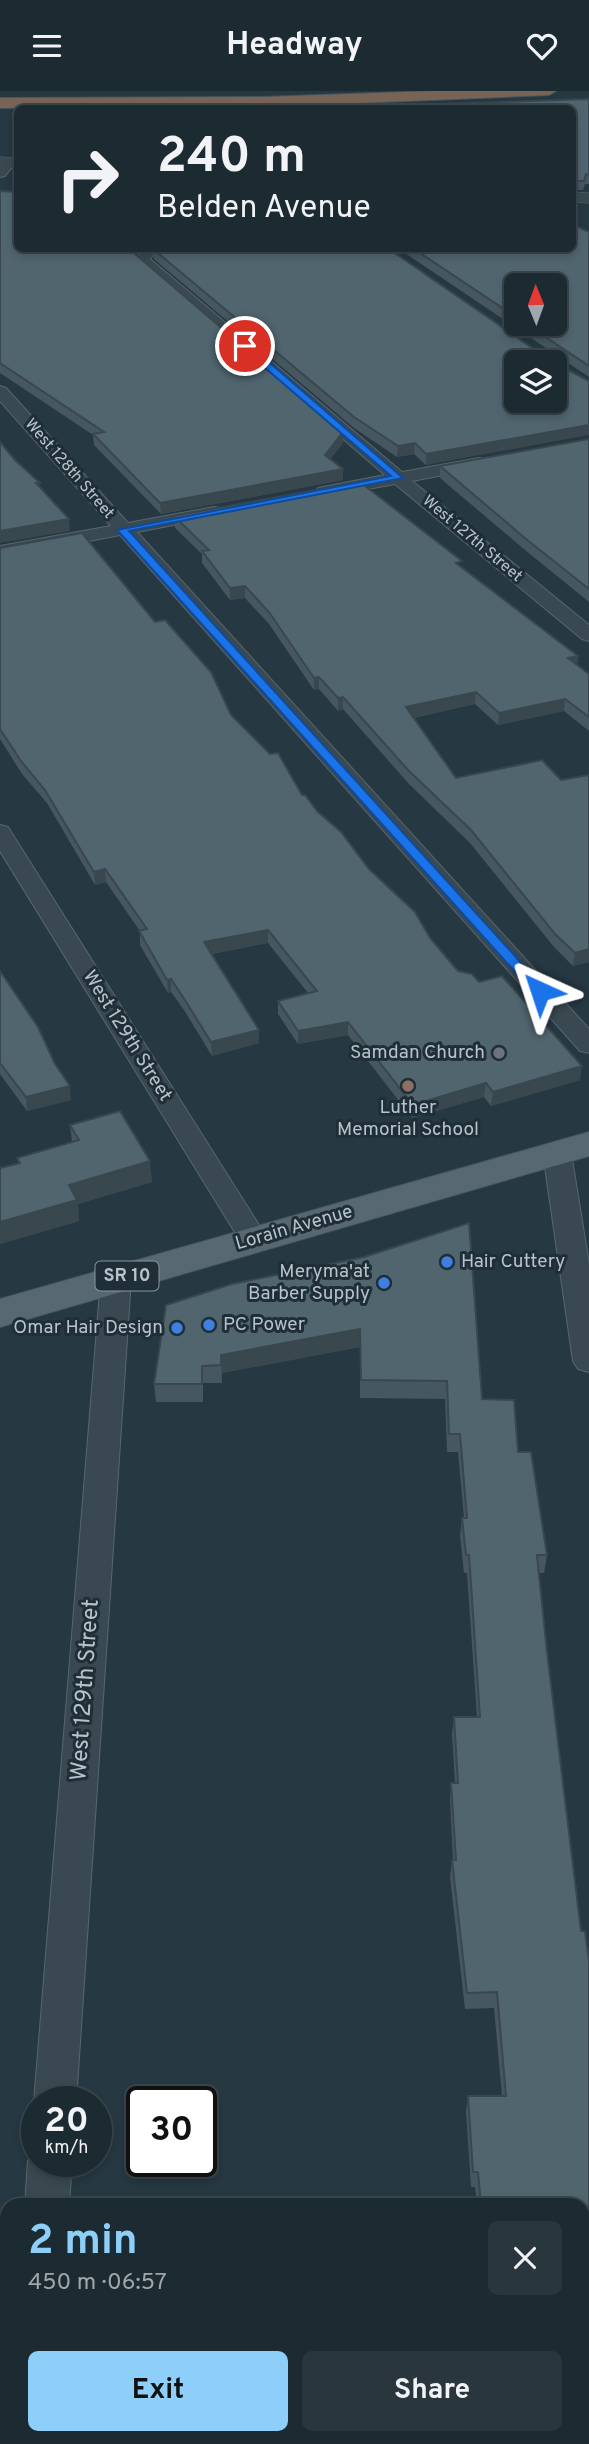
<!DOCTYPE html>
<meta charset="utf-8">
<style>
:root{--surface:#1c2a32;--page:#29363e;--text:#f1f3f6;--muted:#a0a7ac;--line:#3a464d;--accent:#8ecff9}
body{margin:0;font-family:Overpass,sans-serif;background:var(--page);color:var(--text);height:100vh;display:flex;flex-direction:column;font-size:26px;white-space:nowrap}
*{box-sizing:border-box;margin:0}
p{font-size:23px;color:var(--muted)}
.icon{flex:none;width:38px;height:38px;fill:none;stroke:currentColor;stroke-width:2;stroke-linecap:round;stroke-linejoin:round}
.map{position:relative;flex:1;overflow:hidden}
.sheet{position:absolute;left:0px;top:2107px;width:590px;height:247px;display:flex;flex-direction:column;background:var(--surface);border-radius:21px 21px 0 0;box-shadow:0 4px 10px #0003,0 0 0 2px var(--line)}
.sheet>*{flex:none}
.guide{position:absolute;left:14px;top:14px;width:562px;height:147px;border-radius:10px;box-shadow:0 4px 10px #0003,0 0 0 2px var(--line);background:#1c2a32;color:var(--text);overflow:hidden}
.needle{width:46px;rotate:359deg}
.fabs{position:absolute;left:504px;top:182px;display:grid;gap:14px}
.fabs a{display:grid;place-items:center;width:63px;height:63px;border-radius:10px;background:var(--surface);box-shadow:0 4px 10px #0003,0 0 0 2px var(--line);font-size:35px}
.speed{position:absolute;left:21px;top:1995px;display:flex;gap:14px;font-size:35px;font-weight:700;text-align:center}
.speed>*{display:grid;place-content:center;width:91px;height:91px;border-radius:50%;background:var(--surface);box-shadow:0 4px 10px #0003,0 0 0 2px var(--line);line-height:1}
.speed small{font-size:18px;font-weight:400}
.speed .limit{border:4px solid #111;border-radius:10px;background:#fff;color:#111}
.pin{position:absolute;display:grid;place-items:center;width:60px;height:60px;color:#fff;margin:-30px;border:4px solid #fff;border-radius:50%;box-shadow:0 2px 7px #0007}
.me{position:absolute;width:77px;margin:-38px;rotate:318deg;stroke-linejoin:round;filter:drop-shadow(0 0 5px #0008)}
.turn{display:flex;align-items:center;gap:24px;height:147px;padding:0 28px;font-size:32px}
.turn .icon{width:91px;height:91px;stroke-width:2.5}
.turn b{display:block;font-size:49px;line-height:60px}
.round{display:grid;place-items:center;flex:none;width:74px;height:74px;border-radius:10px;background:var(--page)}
.head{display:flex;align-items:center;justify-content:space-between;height:119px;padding:0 28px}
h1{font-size:42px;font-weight:700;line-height:52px;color:var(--accent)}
.cta{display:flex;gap:14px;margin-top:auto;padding:14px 28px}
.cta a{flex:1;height:80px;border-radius:10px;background:var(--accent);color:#111;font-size:28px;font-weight:700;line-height:80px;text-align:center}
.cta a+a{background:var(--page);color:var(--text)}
header{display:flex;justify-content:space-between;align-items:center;height:91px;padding:0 28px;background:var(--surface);font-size:32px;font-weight:700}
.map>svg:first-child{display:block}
</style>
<header><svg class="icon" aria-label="menu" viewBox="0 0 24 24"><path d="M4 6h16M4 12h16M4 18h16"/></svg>Headway<svg class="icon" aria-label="heart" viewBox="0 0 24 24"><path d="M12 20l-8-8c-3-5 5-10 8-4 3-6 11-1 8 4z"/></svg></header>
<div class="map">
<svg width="589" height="2353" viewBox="0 0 589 2353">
<rect width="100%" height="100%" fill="#263842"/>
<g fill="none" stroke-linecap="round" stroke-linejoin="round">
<g stroke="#58666f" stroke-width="2">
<path id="minor" d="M10,67L16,71L5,85L0,86V74Z
M144,158H158L150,168L402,381L479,367L485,368L488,372L485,376L412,390L589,534V550L582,548L395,393L324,406L318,405L315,401L318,397L385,384L137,171L135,168Z
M0,295L6,297L128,432L214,416L220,417L223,421L220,425L137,441L589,938V962L580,960L120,444L0,467V455L111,435L0,310Z
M0,734L8,736L11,741L264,1142L269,1149L264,1156L254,1159L244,1156L0,760Z
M557,1053L567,1056L571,1062L589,1173V1281L578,1278L573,1270L543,1062L547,1056Z
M116,1178L127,1181L131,1188L76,2011H37V2019L34,2011L101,1188L105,1181Z
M37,2054V2070H72L69,2114H25L28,2070Z
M7,2340V2347H52L51,2353H3Z"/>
</g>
<g stroke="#58666f" stroke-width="1">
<path id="tertiary" d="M0,66L18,67V77L0,76Z
M572,101L589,102V112L572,111Z"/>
</g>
<g stroke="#47555e" stroke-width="2">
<path id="primary" d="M589,1041V1065L0,1236V1208Z"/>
</g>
<g stroke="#45535c" stroke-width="2">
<path id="motorway" d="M433,0H556L549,4L263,16L0,17V7L263,6Z"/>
</g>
<use href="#minor" fill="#3a4951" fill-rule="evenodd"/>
<use href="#tertiary" fill="#3a4951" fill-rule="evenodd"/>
<use href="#primary" fill="#586871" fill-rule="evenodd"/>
<use href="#motorway" fill="#776457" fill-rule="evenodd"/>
</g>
<path fill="#46575f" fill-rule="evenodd" d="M589,8V93H585L583,99H572V18Z
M0,100L136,164L343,352L330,368L343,389L161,423L94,354L93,344L0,282Z
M589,141V286L399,158H572ZM516,194L555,233H516Z
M153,158L541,263L426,374L414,363L397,366L354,337L154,168Z
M589,348V511L525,459L440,387V375Z
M174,425L461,476L578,565L577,574L589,583V640L564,620L498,634L475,613L413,627L456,687L561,689L589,684V871L573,875L554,856L470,752L409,693L343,618L338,620L319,598L314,599L269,533L245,507L230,509L202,472V463L175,437Z
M0,457L231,624L302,704L317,720L369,778L458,880L479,891L580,989L491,1015L484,1006L412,1027L348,944L298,953L278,923V910L308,902L268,852L212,863L259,952L212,965L184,919L171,901L168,902L140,854V840L106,791L95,794L47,712L22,683L0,648Z
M0,880L71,1009L27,1020L0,983Z
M70,1034L152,1091L78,1113L79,1130L0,1153V1077L18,1072L17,1067L72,1051Z
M469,1132L482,1308L514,1309L518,1361H531L547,1464L544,1482H539L547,1561L581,1840H585L589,1870V2353H489L488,2347H583V2114H477L475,2096H471L466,2020L468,2005H502L494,1917L465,1918L450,1786L452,1769H453L450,1709L451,1692H455L452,1643L454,1626H477L467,1482H464L460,1445L462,1427H464L458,1361H447L445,1308L360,1307V1256L222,1282V1292H203V1311H156L154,1293L166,1214L232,1193L364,1166Z"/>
<path fill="#39474e" d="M578,105L577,114L572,128V121Z
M133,158H142L133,166Z
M589,334V344L426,374V363Z
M343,341V352L325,375V364Z
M415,352L414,363L397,366L398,355Z
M343,378V389L161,423L160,412Z
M69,428L70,440L0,452V440Z
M245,495V507L230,509V497Z
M578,565L577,577L568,567Z
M319,586V598L314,599V587Z
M476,601L475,613L405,628L406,616Z
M343,606V618L338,620V607Z
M565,608L564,620L498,634L499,622Z
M105,778L106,791L95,794L94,781Z
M268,839V852L205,864L204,851Z
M589,858V871L573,875L575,862Z
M171,888V901L168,902L167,889Z
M348,931V944L298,953V940Z
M259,939V952L212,965L211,951Z
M582,975L580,989L491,1015L493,1001Z
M486,992L484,1006L412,1027L413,1014Z
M70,995L71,1009L27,1020L26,1006Z
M150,1070L152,1091L78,1113L79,1130L0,1153V1131L69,1094Z
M360,1238V1256L222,1282V1292L221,1264Z"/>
<path fill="#51656f" stroke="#39474e" stroke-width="2" d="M589,8V84L586,83L584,90H572V18H293Z
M0,100L18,101V158H133L135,163L343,341L325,364L343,378L160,412L93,343L104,341L0,272Z
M572,104L578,105L572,121Z
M572,133L589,141V275L526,233H555V194H516V226L414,158H572Z
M153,158H389L541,263H553L554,271H516V310H555V272L589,290V334L426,363L415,352L398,355L354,326Z
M589,348V498L526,448L440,375Z
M0,351L15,369L40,392H36L69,428L0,440Z
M360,391L462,470L456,472L578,565L568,567L589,583V626L565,608L499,622L476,601L406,616L456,687L542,669L561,689L589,684V858L575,862L555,843L471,739L409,680L343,606L338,607L319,586L314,587L269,521L245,495L230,497L202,460L209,459L174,425Z
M82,442L155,531L165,529L211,581L231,624L270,663L278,662L302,704H305L317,720L341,741L369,778L415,821L430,847L458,880L472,883L479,891L502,885L582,975L493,1001L486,992L413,1014L348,931L298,940L278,910L317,900L268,839L204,851L259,939L211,951L183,906L171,888L167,889L139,840L147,838L105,778L94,781L45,699L21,670L0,638V457Z
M0,880L38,936L55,973L70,995L26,1006L0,972Z
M120,1020L150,1070L69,1094L77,1109L0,1131V1077L20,1072L17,1067L79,1049L70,1034Z
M469,1132L482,1308L514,1309L518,1361H531L547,1464H537L547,1561L581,1840H585L589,1870V2353H492V2347H583V2114H481L478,2081H473L468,2005H506L497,1901L467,1902L452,1769H456L451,1692H458L454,1626H480L469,1464H466L462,1427H467L460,1343H449L447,1290L361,1289L360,1238L221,1264V1274L202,1275V1293H154L166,1214L232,1193L364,1166Z"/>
<path fill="#1a73e8" stroke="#114b97" stroke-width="2" d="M242,253H248L403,387L129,440L544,897V903H535L117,439L391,385L242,257Z"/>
<circle fill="#6b7280" stroke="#1f2e37" stroke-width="2.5" cx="499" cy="962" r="7"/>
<circle fill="#8d6e63" stroke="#1f2e37" stroke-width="2.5" cx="408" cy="995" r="7"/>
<g fill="#3f7fe0" stroke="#1f2e37" stroke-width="2.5">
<circle cx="447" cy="1171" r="7"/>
<circle cx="384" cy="1192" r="7"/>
<circle cx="209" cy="1234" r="7"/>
<circle cx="177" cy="1237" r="7"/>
</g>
<g text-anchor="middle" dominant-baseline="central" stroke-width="6" stroke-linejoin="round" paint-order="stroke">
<g font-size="16" fill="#b7c3cb" stroke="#1f2e37">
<text transform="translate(69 378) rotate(49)">West 128th Street</text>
<text transform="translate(472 448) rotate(40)">West 127th Street</text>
</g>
<rect fill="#1f2e37" stroke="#89969f" stroke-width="2" x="95.5" y="1170.5" width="63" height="29" rx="5"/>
<g font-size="18" font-weight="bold" fill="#b7c3cb">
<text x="127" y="1185">SR 10</text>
</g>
<g font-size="19" fill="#b7c3cb" stroke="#1f2e37">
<text transform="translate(127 945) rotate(58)">West 129th Street</text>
<text transform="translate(294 1137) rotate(-16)">Lorain Avenue</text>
</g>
<g font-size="19" fill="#b7c3cb" stroke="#1f2e37" text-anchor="end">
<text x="485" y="962">Samdan Church</text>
<text x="408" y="1017" text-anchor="middle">Luther<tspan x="408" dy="22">Memorial School</tspan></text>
<text x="461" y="1171" text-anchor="start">Hair Cuttery</text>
<text x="370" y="1181">Meryma'at<tspan x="370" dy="22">Barber Supply</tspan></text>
<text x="223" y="1234" text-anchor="start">PC Power</text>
<text x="163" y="1237">Omar Hair Design</text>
</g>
<g font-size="23" fill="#b7c3cb" stroke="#1f2e37">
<text transform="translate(86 1599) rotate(-86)">West 129th Street</text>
</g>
</g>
</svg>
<div class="fabs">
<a><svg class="needle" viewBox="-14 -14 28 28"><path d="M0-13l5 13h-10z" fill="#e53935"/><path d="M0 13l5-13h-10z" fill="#a0a7ac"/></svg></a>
<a><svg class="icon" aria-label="layers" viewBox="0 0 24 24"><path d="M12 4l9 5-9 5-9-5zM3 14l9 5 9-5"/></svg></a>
</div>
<div class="speed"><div>20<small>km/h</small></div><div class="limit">30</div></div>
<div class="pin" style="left:245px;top:255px;background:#d93025"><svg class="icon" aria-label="arrive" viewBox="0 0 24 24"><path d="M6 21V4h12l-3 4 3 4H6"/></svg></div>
<svg class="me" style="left:540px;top:900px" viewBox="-20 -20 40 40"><path d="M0-17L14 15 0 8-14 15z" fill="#1a73e8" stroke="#fff" stroke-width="4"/></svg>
<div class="guide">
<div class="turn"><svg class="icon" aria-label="right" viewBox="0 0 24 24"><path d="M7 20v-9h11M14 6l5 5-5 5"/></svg><div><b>240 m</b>Belden Avenue</div></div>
</div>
<section class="sheet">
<div class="head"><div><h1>2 min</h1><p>450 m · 06:57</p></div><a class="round"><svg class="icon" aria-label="close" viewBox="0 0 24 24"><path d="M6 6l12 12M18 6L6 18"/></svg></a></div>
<div class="cta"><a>Exit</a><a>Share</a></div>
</section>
</div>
